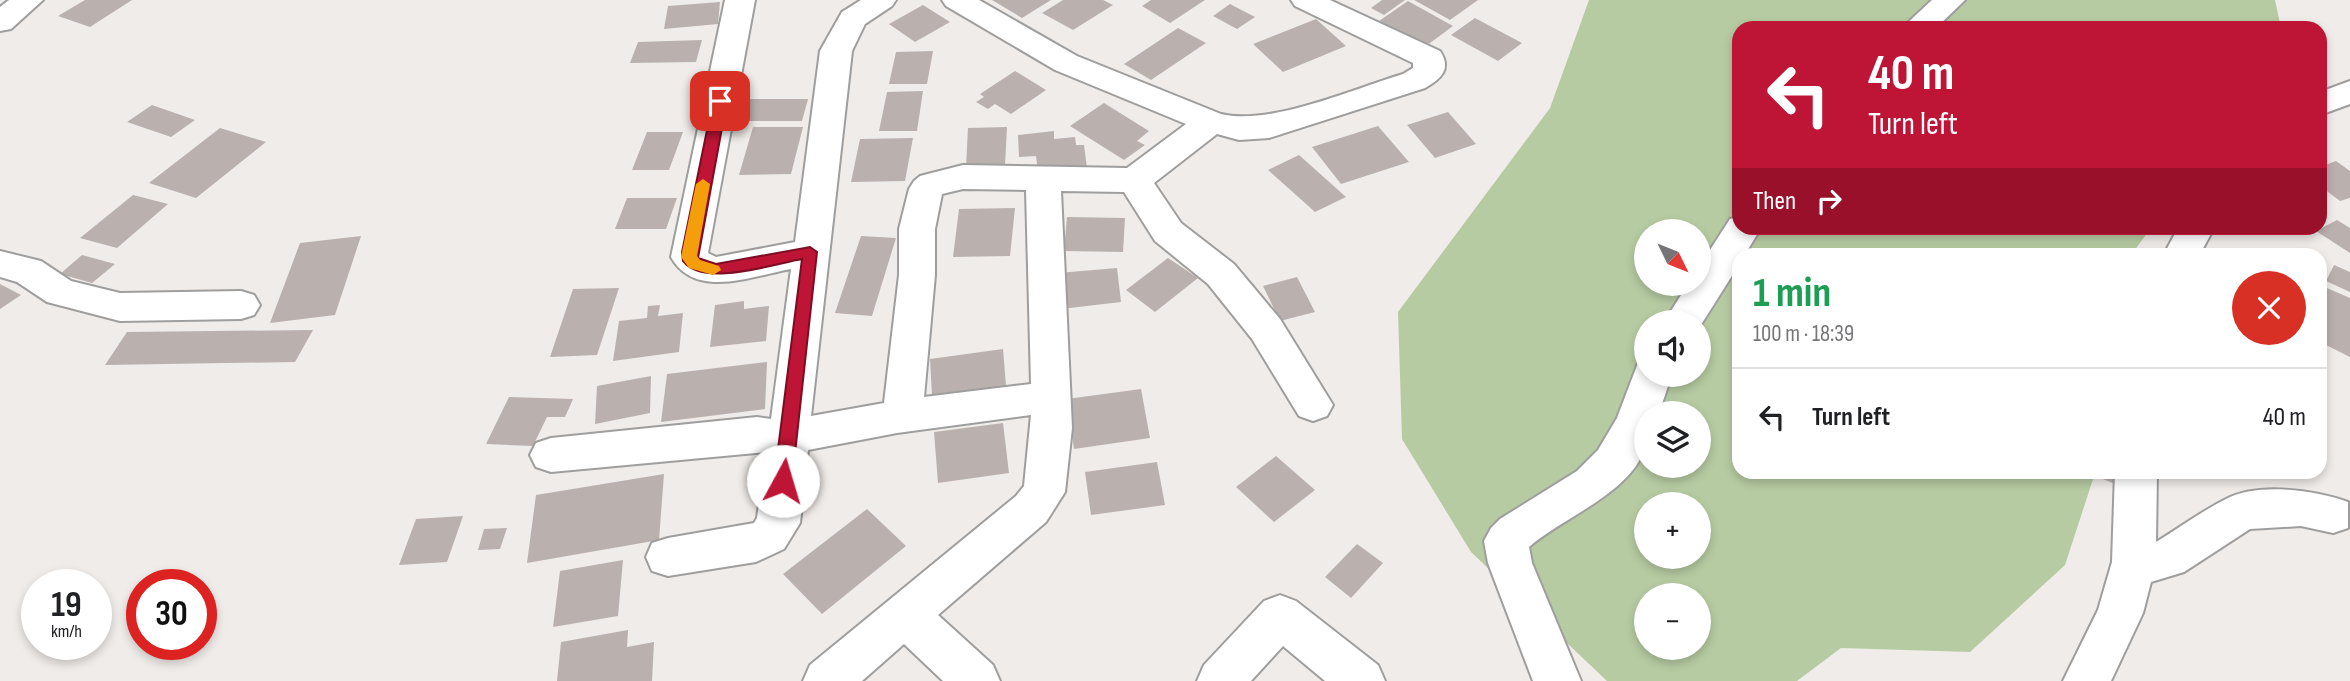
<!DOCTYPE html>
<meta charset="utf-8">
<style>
:root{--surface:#fff;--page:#f2f2f2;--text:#202124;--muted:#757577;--line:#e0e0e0}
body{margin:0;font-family:"Sofia Sans Condensed",sans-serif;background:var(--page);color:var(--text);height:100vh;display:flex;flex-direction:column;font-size:26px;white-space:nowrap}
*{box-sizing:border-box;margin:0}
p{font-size:23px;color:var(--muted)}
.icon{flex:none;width:38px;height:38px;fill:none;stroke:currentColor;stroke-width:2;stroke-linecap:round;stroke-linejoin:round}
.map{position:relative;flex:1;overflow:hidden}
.sheet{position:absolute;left:1732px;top:248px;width:595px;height:231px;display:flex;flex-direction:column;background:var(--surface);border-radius:21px;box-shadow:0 4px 10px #0003}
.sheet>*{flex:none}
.guide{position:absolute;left:1732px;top:21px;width:595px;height:214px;border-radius:21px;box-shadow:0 4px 10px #0003;background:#be1435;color:#fff;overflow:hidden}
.needle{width:46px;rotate:133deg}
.fabs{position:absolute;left:1634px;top:219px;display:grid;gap:14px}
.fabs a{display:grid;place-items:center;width:77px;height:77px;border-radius:50%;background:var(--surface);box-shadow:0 4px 10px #0003;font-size:35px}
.speed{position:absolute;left:21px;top:569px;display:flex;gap:14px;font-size:35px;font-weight:700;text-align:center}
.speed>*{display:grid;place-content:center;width:91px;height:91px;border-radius:50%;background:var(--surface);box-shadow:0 4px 10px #0003;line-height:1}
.speed small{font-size:18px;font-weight:400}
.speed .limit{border:10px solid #d22;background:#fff;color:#111}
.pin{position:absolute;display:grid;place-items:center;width:60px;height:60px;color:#fff;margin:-30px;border-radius:14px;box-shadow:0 4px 10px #0006}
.me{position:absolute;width:77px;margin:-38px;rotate:6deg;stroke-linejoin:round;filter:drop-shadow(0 0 5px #0008)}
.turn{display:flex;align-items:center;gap:24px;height:147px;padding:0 21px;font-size:32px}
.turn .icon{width:91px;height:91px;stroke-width:2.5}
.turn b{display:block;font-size:49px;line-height:60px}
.then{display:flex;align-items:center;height:66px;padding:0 21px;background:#0003;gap:14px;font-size:26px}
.round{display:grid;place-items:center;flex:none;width:74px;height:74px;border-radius:37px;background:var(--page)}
.head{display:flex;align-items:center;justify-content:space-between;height:119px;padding:0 21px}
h1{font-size:42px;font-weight:700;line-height:52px;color:#1e9e55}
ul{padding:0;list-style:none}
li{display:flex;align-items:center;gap:21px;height:98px;padding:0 21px;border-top:2px solid var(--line)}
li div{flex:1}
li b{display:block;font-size:26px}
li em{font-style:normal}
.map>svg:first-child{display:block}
</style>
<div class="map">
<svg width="2350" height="681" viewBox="0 0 2350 681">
<rect width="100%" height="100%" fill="#f0ece9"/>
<path fill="#b6cba2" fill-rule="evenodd" d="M1589,0H2275L2281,28H1740V228H2151L2131,255L1740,256V472L2095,473L2065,565L1970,652L1841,648L1797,681H1607L1471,552L1402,439L1398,312L1550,108ZM1647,231H1699V284H1647ZM1647,322H1699V374H1647ZM1647,413H1699V466H1647ZM1647,504H1699V556H1647ZM1647,595H1699V648H1647Z"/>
<path fill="#bab1ae" d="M85,0H132L90,27L58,16Z
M992,0H1051L1022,18Z
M1063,0H1103L1113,5L1073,30L1042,13Z
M1151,0H1205L1170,23L1142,6Z
M1382,0H1405L1384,15L1371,8Z
M1414,0H1478L1450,20Z
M1408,1L1453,26L1426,46L1379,21Z
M720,2L718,24L664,29L668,6Z
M1230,4L1255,17L1237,29L1213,16Z
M923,5L950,22L915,42L889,24Z
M1475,18L1522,43L1498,61L1451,35Z
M1316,19L1346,46L1283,72L1253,44Z
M1178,28L1206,43L1151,80L1124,64Z
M702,40L696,62L630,63L638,42Z
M933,51L927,84H889L896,52Z
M1015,71L1046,90L1011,114L995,104L988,109L976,102L984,97L980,94Z
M923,91L917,131H879L887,92Z
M740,99H808L802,121H733Z
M1104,103L1149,131L1137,141L1145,145L1124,160L1070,126Z
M152,105L195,120L171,137L127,122Z
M1448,112L1476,144L1435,158L1407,125Z
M1378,126L1409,162L1341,184L1312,147Z
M753,127H803L791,174L739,175Z
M1007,127L1005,165L966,167L968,128Z
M220,128L266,142L196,198L149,183Z
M1054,131V139L1075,137L1076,145H1084L1087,168L1038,172L1036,156L1019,157L1018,135Z
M647,132H683L669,170H632Z
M913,138L905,181L851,182L860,139Z
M1299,155L1346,197L1315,212L1268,170Z
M2336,161L2350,171V198L2340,201L2320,186V167Z
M133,195L168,204L117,248L80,238Z
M627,198H677L666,229H615Z
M1015,208L1010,256L953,257L959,209Z
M1067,217L1125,218L1123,252L1064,251Z
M2337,220L2350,228V253L2316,231Z
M361,236L335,315L270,323L300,243Z
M861,236L896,238L872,316L835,313Z
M82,255L115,264L92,283L60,274Z
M1168,258L1198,278L1155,312L1126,290Z
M2334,265L2350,272V292L2326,281Z
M1117,268L1121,302L1061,309L1058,273Z
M1297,277L1315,312L1280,321L1263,286Z
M0,284L21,295L0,309Z
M2320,285L2350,298V357L2320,342Z
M619,288L597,355L550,357L573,289Z
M744,301V309L769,306L766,341L710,347L715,305Z
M660,305L658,316L683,313L679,352L613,361L619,321L647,318L648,306Z
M313,330L295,362L105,365L127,332Z
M1003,349L1006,386L932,396L930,359Z
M767,362L765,409L661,422L667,374Z
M651,376L650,413L595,424L597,386Z
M1141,389L1150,438L1074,449L1067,399Z
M509,397L573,399L565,417H547L533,446L486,444Z
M1003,423L1009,473L938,483L934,432Z
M1276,456L1315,490L1274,522L1236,487Z
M1157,462L1165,505L1091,515L1085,472Z
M2088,472H2117L2115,484L2088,473Z
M664,474L659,540L527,563L536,495Z
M867,509L906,546L822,614L783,574Z
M463,516L447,562L399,565L416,519Z
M507,528L500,549L478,550L484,529Z
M1357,544L1383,563L1351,598L1325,577Z
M623,560L618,616L553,627L560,571Z
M628,630L627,647L654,642L652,681H557L561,642Z"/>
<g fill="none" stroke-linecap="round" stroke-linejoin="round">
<g stroke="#9e9e9e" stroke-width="4">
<path id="minor" d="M9,0H43L11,29L0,31V7Z
M725,0H755L708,253L716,257L795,242L820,51L842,12L861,0H896L892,6L865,24L852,51L811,416L884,403L899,275V229L909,189L914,181L920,176L963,165L1127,168L1186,124L1055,70L946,6L942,0H979L1077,56L1221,114C1270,126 1353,89 1403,74L1413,68V63L1295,6L1291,0H1330L1440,51C1452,69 1441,79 1425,88L1269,138L1239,140L1217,134L1154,183L1181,223L1234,264L1280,319L1333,405L1327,416L1313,421L1299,416L1252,339L1208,284L1155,241L1124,192L1061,191L1072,428L1065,492L1046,522L938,615L993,665L1000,681H943L904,644L862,681H803L810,665L1016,496L1024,486L1031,415L897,433L808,450L800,523L784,549L756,562L668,576L652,571L646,557L652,543L668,538L754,523L757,518L766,452L551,472L536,467L530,455L536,443L551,438L757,417L771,419L791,269C752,276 695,300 671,257ZM963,189L1026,190L1031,384L924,397L935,275V229L942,194Z
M1932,0H1965L1936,28H1902Z
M2350,81V104L2320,115V92Z
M1740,216V228H1761L1744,256H1740V263L1699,328V322H1664L1688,284H1699V267L1730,219Z
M2178,228H2214L2199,256H2163Z
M0,251L41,261L71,281L120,293L241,291L254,295L260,305L254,315L241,319L120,321L47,302L17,282L0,277Z
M1647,360V374H1672L1659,413H1647C1647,422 1648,432 1647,440C1638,491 1564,516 1529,547L1532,563L1581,681H1533L1488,563L1484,541L1491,528L1500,519L1577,471L1598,450L1617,418L1638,363Z
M2115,472H2157L2156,542C2179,528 2202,511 2226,499C2258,482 2315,490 2348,502V528L2333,533L2301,526L2250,529L2184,572L2151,582L2143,613L2111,681H2063L2098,610L2112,562Z
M1280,595L1296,601L1378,665L1385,681H1325L1283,646L1251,681H1197L1204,665L1264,601Z"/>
</g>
<use href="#minor" fill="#fff" fill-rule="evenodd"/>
</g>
<path fill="#be1435" stroke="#7c0d22" stroke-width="2" d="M720,97L727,101L698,258L716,264L810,247L817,252L792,481L789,486L783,488L777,486L774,481L802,259C773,264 703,288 683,261L682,252L713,101Z"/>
<path fill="#f59e0b" d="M703,179L710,184L697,256L700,260L719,266L721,270L713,275L689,268L681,257L696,184Z"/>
</svg>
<div class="fabs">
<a><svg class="needle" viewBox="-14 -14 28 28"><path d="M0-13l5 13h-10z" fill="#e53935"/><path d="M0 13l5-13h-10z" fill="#757577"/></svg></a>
<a><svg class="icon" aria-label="sound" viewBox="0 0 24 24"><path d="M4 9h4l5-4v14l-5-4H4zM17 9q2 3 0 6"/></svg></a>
<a><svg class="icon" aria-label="layers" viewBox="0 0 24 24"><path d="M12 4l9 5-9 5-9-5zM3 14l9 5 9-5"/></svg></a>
<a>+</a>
<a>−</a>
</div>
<div class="speed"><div>19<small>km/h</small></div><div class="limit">30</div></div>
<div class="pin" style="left:720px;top:101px;background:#d93025"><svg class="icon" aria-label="arrive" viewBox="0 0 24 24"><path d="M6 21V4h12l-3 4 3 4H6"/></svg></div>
<svg class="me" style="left:783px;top:481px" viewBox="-20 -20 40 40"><circle r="19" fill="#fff"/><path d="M0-13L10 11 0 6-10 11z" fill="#be1435"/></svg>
<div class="guide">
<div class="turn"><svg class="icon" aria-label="left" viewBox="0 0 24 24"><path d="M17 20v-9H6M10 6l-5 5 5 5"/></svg><div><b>40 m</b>Turn left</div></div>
<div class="then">Then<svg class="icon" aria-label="right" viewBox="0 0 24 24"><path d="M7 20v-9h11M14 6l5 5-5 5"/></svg></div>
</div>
<section class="sheet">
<div class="head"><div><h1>1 min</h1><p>100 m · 18:39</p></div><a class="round" style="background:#d93025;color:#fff"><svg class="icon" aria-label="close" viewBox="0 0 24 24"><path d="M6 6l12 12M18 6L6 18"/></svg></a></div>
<ul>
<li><svg class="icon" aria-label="left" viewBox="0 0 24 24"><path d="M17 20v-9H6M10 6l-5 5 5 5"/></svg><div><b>Turn left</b></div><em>40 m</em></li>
</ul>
</section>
</div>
